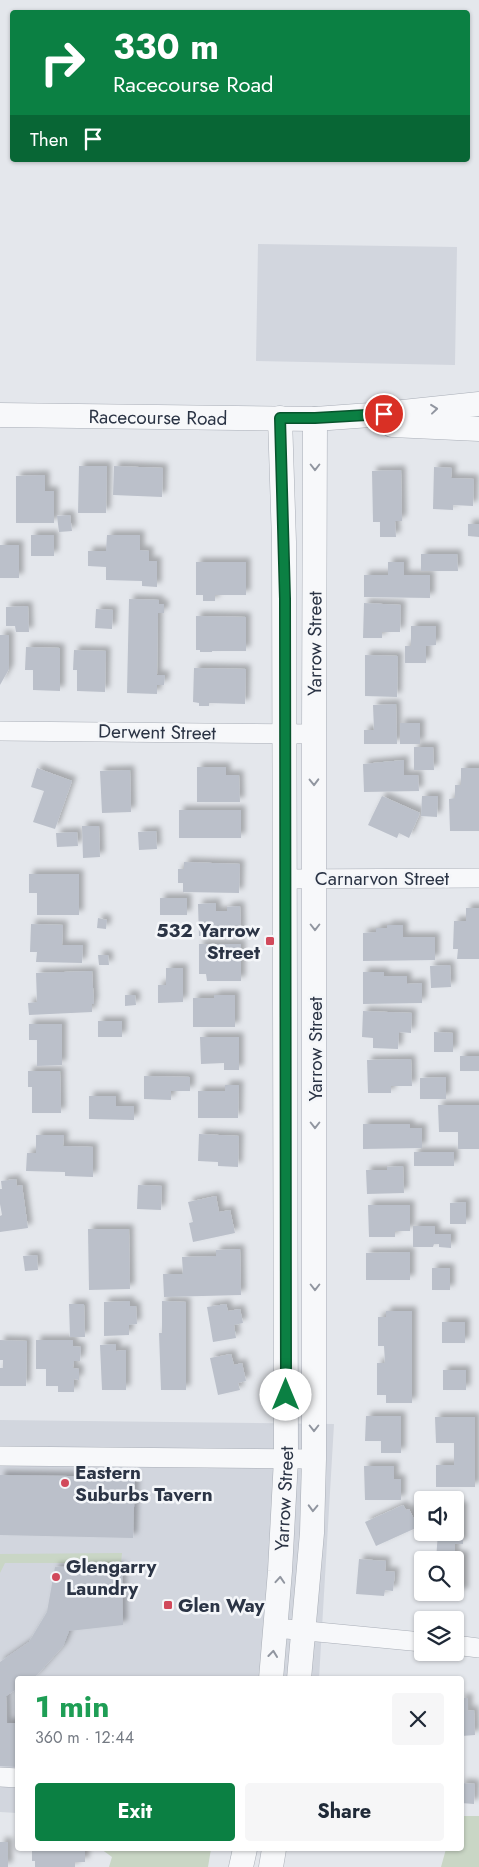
<!DOCTYPE html>
<meta charset="utf-8">
<style>
:root{--surface:#fff;--page:#f6f6f7;--text:#1f2937;--muted:#747a83;--accent:#0b8043}
body{margin:0;font-family:Jost,sans-serif;background:var(--page);color:var(--text);height:100vh;display:flex;flex-direction:column;font-size:19px;white-space:nowrap}
*{box-sizing:border-box;margin:0}
p{font-size:16px;color:var(--muted)}
.icon{flex:none;width:28px;height:28px;fill:none;stroke:currentColor;stroke-width:2;stroke-linecap:round;stroke-linejoin:round}
.map{position:relative;flex:1;overflow:hidden}
.sheet{position:absolute;left:15px;top:1676px;width:449px;height:175px;display:flex;flex-direction:column;background:var(--surface);border-radius:5px;box-shadow:0 1px 4px #0004}
.sheet>*{flex:none}
.top-card{position:absolute;left:10px;top:10px;width:460px;height:152px;border-radius:5px;box-shadow:0 1px 4px #0004;background:#0b8043;color:#fff;overflow:hidden}
.buttons{position:absolute;left:414px;top:1491px;display:grid;gap:10px}
.buttons a{display:grid;place-items:center;width:50px;height:50px;border-radius:5px;background:var(--surface);box-shadow:0 1px 4px #0004;font-size:25px}
.pin{position:absolute;display:grid;place-items:center;width:42px;height:42px;color:#fff;margin:-21px;border:2px solid #fff;border-radius:50%;box-shadow:0 1px 5px #0007}
.me{position:absolute;width:55px;margin:-28px;rotate:0deg;stroke-linejoin:round;filter:drop-shadow(0 0 4px #0008)}
.turn{display:flex;align-items:center;gap:18px;height:105px;padding:0 20px;font-size:22px}
.turn .icon{width:65px;height:65px;stroke-width:2.5}
.turn b{display:block;font-size:35px;line-height:42px}
.then{display:flex;align-items:center;height:48px;padding:0 20px;background:#0003;gap:10px;font-size:19px}
.round{display:grid;place-items:center;flex:none;width:52px;height:52px;border-radius:5px;background:var(--page)}
.overview{display:flex;align-items:center;justify-content:space-between;height:85px;padding:0 20px}
h1{font-size:30px;font-weight:700;line-height:38px;color:#1e9e55}
.action{display:flex;gap:10px;margin-top:auto;padding:10px 20px}
.action a{flex:1;height:58px;border-radius:5px;background:var(--accent);color:#fff;font-size:20px;font-weight:700;line-height:58px;text-align:center}
.action a+a{background:var(--page);color:var(--text)}
.map>svg:first-child{display:block}
</style>
<div class="map">
<svg width="479" height="1867" viewBox="0 0 479 1867">
<defs>
<filter id="shadow"><feDropShadow dx="4.5" dy="-4.5" stdDeviation="2.5" flood-color="#0004"/></filter>
</defs>
<rect width="100%" height="100%" fill="#e4e7ec"/>
<path fill="#d2d6de" d="M258,244L457,247L455,365L256,361Z
M0,1420L334,1424L319,1679H18L17,1813L0,1812Z"/>
<path fill="#c9d6c5" d="M122,1553L121,1563H5L0,1573V1554Z
M461,1816H479V1867H441L446,1849H461Z
M101,1849H211L208,1867H109L112,1857Z"/>
<path fill="#bbc0ca" filter="url(#shadow)" d="M79,466H107L106,513H78Z
M114,466L163,468L162,497L113,495Z
M434,467L452,468L451,478L474,479L473,506L453,505V510L433,509Z
M401,470L402,521H395L396,537H380V522H373L372,471Z
M45,475V491H54V523H16V476Z
M70,515L72,531L59,532L57,516Z
M468,524H479V537L468,536Z
M31,535H54V556H31Z
M107,535H140V550L149,551V561H157V587L142,586V581L106,580V567L88,566V551H106Z
M0,545H19V578H0Z
M421,554H457L458,571H421Z
M196,562H246V595H215V601H203V595H196Z
M388,562H404V575H430V598L364,597V575H388Z
M129,599L159,600V604H164V613H158L157,675H165L164,685H157V694L127,693Z
M364,603L401,605L400,632H382V638H363Z
M28,606L29,632H16L15,626H6V607Z
M96,609L113,610L112,629L95,628Z
M196,616L246,617V651H212V652H200V650H196Z
M411,626H436V645L426,646V663H405V646H411Z
M0,635H9V669L0,685Z
M26,647L60,648V691L33,690V670H25Z
M74,650L106,651L105,692L77,691V670H73Z
M365,655L398,656L397,697L365,696Z
M194,668L246,669L245,704L209,703V706H199V703L193,702Z
M396,704L397,744H364V730H374L373,705Z
M400,723H420V744H400Z
M414,747H433L434,770H414Z
M404,760V775H418L419,791L364,792L363,764Z
M197,767H226V775H239L240,802H197Z
M37,768L72,781L55,829L33,822L44,791L31,787Z
M461,768H479V831H450L449,799L455,798V785H461Z
M130,770L131,812L102,813L100,771Z
M382,796L420,813L409,838L399,833L397,838L368,825Z
M422,796H438L437,817L421,816Z
M179,810H241V838H179Z
M82,826H99L100,857L83,858Z
M156,831L157,849L139,850L138,832Z
M77,832L78,846L57,847L56,833Z
M184,862L240,864L239,893L183,892V883H178V869H184Z
M29,874H79V915H37V893H29Z
M160,898H187V915H160Z
M216,903V911H227V907L240,906L241,935L199,936L198,904Z
M466,908H479V959H457L458,949H453L454,921H466Z
M98,918L107,920L106,929L97,928Z
M31,924L63,925L62,945H83L82,963L36,962L37,952H30Z
M387,925H403V937H435V960L363,961V933L376,932V928H387Z
M199,944H241V981H207L206,974H199Z
M98,955H108L109,965H99Z
M450,965L451,987L431,988L430,966Z
M166,968H183V1002L158,1003V985H166Z
M92,971L94,1004H92V1012L29,1015L28,1003L37,1002L36,973Z
M363,972H384V976H407V984L422,983V1003L363,1004Z
M125,995H135L136,1005L125,1006Z
M214,995H235V1027H193V998H214Z
M363,1011L412,1013L411,1033L399,1032L398,1049L373,1048V1038L362,1037Z
M98,1021H122V1037H98Z
M29,1024H62V1065L37,1066V1040H29Z
M434,1032L453,1033V1052H434Z
M200,1037H239V1070H224V1063L201,1064Z
M460,1056H479V1071H460Z
M411,1059L412,1086H391V1093H368L367,1060Z
M28,1071H60L61,1113H32V1087H28Z
M144,1076L190,1077V1091H171V1100L144,1099Z
M446,1077V1099H420V1078Z
M225,1085H239L238,1118H198V1091H225Z
M89,1096H116V1106H134V1120L89,1119Z
M438,1105H479V1149H458V1132H439Z
M363,1124H410V1128H422V1148L363,1149Z
M199,1134L239,1136L238,1167L218,1166V1162L198,1161Z
M36,1135H64L63,1146L93,1147V1177L65,1176V1172L26,1171L27,1153H36Z
M414,1152H454V1166H414Z
M403,1166L404,1193L367,1194L366,1170H387V1167Z
M16,1179L17,1186L22,1185L28,1228L0,1232V1216L2,1215L0,1204V1189H2L1,1181Z
M138,1185L162,1186L161,1210L137,1209Z
M216,1196L219,1212L230,1210L235,1233L193,1242L189,1223L193,1222L188,1202Z
M466,1202V1224H450V1203Z
M368,1205H410V1231H395V1237H369Z
M413,1226H435V1234H451V1248L439,1247V1244H434L433,1247H413Z
M88,1229H129L130,1289L89,1290Z
M240,1249L241,1295L164,1297L163,1274H183L182,1257L216,1256V1250Z
M410,1252V1280H366V1253Z
M37,1255L38,1270L25,1271L23,1256Z
M432,1268H450V1290H432Z
M130,1301V1306H136L137,1324L129,1325V1335L104,1336V1302Z
M162,1301L186,1302V1390H161L159,1333H162Z
M69,1304H84L85,1337H70Z
M226,1304L228,1311L240,1309L243,1323L234,1325L236,1338L213,1342L207,1307Z
M386,1311H412V1403H386V1395H377V1363H385L384,1346H378V1317H386Z
M442,1322H465V1343H442Z
M0,1340L27,1341L26,1386H0V1368H3V1360H0Z
M36,1340H73V1346L81,1347L80,1361H74L73,1368L79,1369V1380L74,1379V1392H58V1386H46V1369H36Z
M116,1344V1351L126,1350V1390H102L100,1345Z
M231,1354L234,1365L242,1363L246,1381L238,1383L240,1390L218,1395L210,1358Z
M443,1370H466V1390H443Z
M366,1416H401V1453H381V1441H365Z
M435,1417H475V1487H436V1465H454V1443H436Z
M364,1466H394V1479H401V1500H365Z
M0,1475L135,1477L133,1538L0,1535Z
M403,1505L406,1510L409,1509L418,1527L376,1546L365,1522Z
M455,1506H463V1544H455V1555H464V1593H455V1560H436L438,1532H455Z
M359,1559L386,1561L385,1571L395,1572L393,1591L385,1590L384,1596L356,1594Z
M122,1566L123,1625L69,1631L63,1646L37,1675L31,1679H18V1688L6,1696L7,1723H18V1767L0,1766V1662L29,1642L47,1612L55,1567Z
M461,1698H468V1711L474,1710L475,1735L461,1736Z
M461,1783L475,1784L474,1804L461,1803Z
M0,1842H8V1867H0Z
M32,1849H85V1862H75V1867H35V1861H32Z"/>
<g fill="none" stroke-linecap="round" stroke-linejoin="round">
<g stroke="#a9aeb7" stroke-width="20">
<path id="minor" d="M0,731L314,734
M285,879L479,878
M0,1456L314,1459
M276,1628L422,1642
M455,1645L479,1648
M0,1777L18,1778"/>
</g>
<g stroke="#a9aeb7" stroke-width="25">
<g id="tertiary">
<path id="s1" d="M0,415L315,419L384,414L479,404"/>
<path d="M392,425L479,429"/>
<path id="s2" d="M271,1679L280,1571L286,1459L284,542L280,418"/>
<path id="s3" d="M299,1679L312,1533L314,1459V734L315,419"/>
<path d="M241,1867L245,1849"/>
<path d="M271,1867L274,1849"/>
</g>
</g>
<use href="#minor" stroke="#f7f8fa" stroke-width="19"/>
<use href="#tertiary" stroke="#f7f8fa" stroke-width="24"/>
</g>
<defs><path id="oneway-chevron" d="M-2-3.5L2.5 0L-2 3.5" fill="none" stroke-width="1.6" stroke-linecap="round" stroke-linejoin="round" transform="scale(1.25)"/></defs>
<g stroke="#9196a0">
<use href="#oneway-chevron" transform="translate(434 409) rotate(-6)"/>
<use href="#oneway-chevron" transform="translate(315 467) rotate(90)"/>
<use href="#oneway-chevron" transform="translate(314 782) rotate(89)"/>
<use href="#oneway-chevron" transform="translate(315 927) rotate(90)"/>
<use href="#oneway-chevron" transform="translate(315 1125) rotate(90)"/>
<use href="#oneway-chevron" transform="translate(315 1287) rotate(90)"/>
<use href="#oneway-chevron" transform="translate(314 1428) rotate(90)"/>
<use href="#oneway-chevron" transform="translate(313 1508) rotate(92)"/>
<use href="#oneway-chevron" transform="translate(280 1580) rotate(-86)"/>
<use href="#oneway-chevron" transform="translate(273 1654) rotate(-84)"/>
</g>
<g fill="none" stroke-linecap="round" stroke-linejoin="round">
<g stroke="#07532c" stroke-width="12">
<path id="route" d="M286,1395L285,599L280,418H315L384,414"/>
</g>
<use href="#route" stroke="#0b8043" stroke-width="9"/>
</g>
<g fill="#d1495b" stroke="#f4f6f9" stroke-width="2">
<rect x="265" y="936" width="10" height="10" rx="2.5"/>
<circle cx="65" cy="1483" r="5"/>
<circle cx="56" cy="1577" r="5"/>
<rect x="163" y="1600" width="10" height="10" rx="2.5"/>
</g>
<g text-anchor="middle" dominant-baseline="central" stroke-width="5" stroke-linejoin="round" paint-order="stroke">
<g font-size="19" fill="#2b3445" stroke="#f4f6f9">
<text stroke="none"><textPath href="#s1" startOffset="158">Racecourse Road</textPath></text>
<text stroke="none"><textPath href="#s3" startOffset="1036">Yarrow Street</textPath></text>
<text transform="translate(157 732) rotate(1)">Derwent Street</text>
<text x="382" y="878">Carnarvon Street</text>
<text transform="translate(315 1049) rotate(-90)">Yarrow Street</text>
<text stroke="none"><textPath href="#s2" startOffset="181">Yarrow Street</textPath></text>
</g>
<g font-size="19" font-weight="bold" fill="#2b3445" stroke="#f4f6f9" text-anchor="start">
<text x="260" y="930" text-anchor="end">532 Yarrow<tspan x="260" dy="22">Street</tspan></text>
<text x="75" y="1472">Eastern<tspan x="75" dy="22">Suburbs Tavern</tspan></text>
<text x="66" y="1566">Glengarry<tspan x="66" dy="22">Laundry</tspan></text>
<text x="178" y="1605">Glen Way</text>
</g>
</g>
</svg>
<div class="buttons">
<a><svg class="icon" aria-label="sound" viewBox="0 0 24 24"><path d="M4 9h4l5-4v14l-5-4H4zM17 9q2 3 0 6"/></svg></a>
<a><svg class="icon" aria-label="search" viewBox="0 0 24 24"><circle cx="10" cy="10" r="6"/><path d="M15 15l6 6"/></svg></a>
<a><svg class="icon" aria-label="layers" viewBox="0 0 24 24"><path d="M12 4l9 5-9 5-9-5zM3 14l9 5 9-5"/></svg></a>
</div>
<div class="pin" style="left:384px;top:414px;background:#d93025"><svg class="icon" aria-label="arrive" viewBox="0 0 24 24"><path d="M6 21V4h12l-3 4 3 4H6"/></svg></div>
<svg class="me" style="left:286px;top:1395px" viewBox="-20 -20 40 40"><circle r="19" fill="#fff"/><path d="M0-13L10 11 0 6-10 11z" fill="#0b8043"/></svg>
<div class="top-card">
<div class="turn"><svg class="icon" aria-label="right" viewBox="0 0 24 24"><path d="M7 20v-9h11M14 6l5 5-5 5"/></svg><div><b>330 m</b>Racecourse Road</div></div>
<div class="then">Then<svg class="icon" aria-label="arrive" viewBox="0 0 24 24"><path d="M6 21V4h12l-3 4 3 4H6"/></svg></div>
</div>
<section class="sheet">
<div class="overview"><div><h1>1 min</h1><p>360 m · 12:44</p></div><a class="round"><svg class="icon" aria-label="close" viewBox="0 0 24 24"><path d="M6 6l12 12M18 6L6 18"/></svg></a></div>
<div class="action"><a>Exit</a><a>Share</a></div>
</section>
</div>
